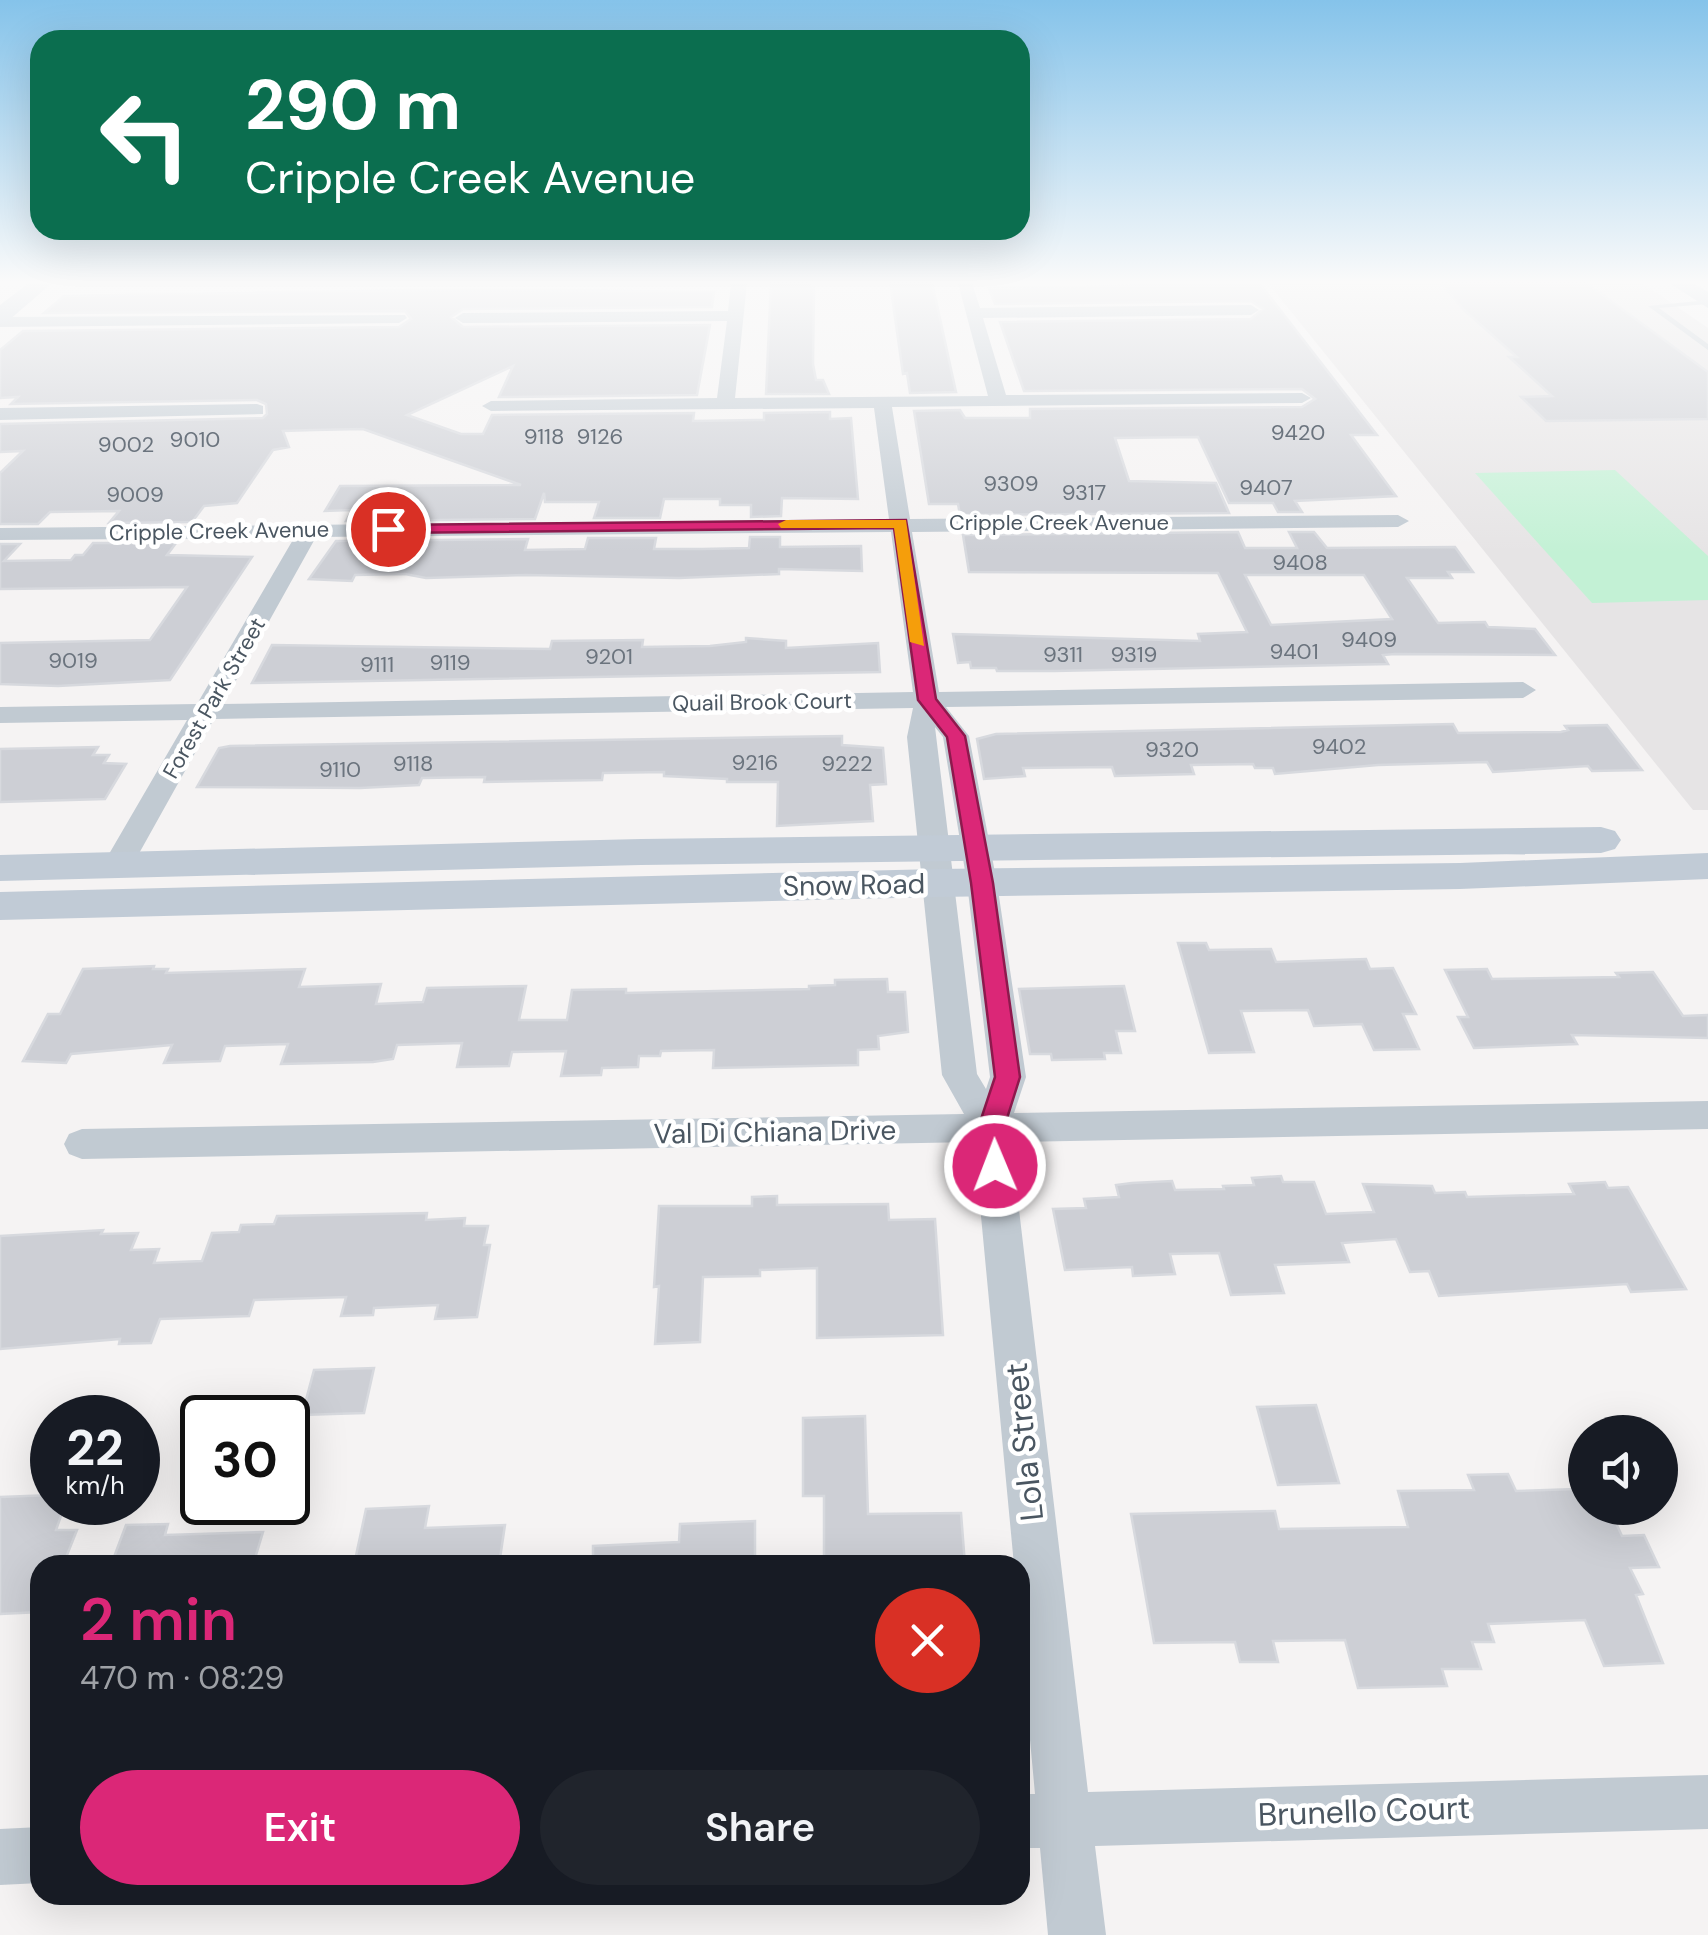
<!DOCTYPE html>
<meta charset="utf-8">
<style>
:root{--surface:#171b24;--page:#20242c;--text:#f1f3f6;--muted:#9ea1a6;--accent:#db2777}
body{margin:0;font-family:"DM Sans",sans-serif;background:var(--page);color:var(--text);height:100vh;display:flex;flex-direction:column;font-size:38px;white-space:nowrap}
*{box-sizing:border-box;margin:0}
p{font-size:32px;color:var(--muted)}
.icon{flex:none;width:55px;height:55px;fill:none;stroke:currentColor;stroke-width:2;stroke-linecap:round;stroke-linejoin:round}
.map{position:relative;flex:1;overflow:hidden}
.sheet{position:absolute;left:30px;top:1555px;width:1000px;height:350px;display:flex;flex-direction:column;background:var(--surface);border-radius:30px;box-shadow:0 10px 40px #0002}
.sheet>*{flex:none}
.guide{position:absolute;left:30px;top:30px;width:1000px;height:210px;border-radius:30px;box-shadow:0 10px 40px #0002;background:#0b6e4f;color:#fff;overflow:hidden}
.fabs{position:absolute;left:1568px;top:1415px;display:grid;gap:20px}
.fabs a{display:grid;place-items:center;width:110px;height:110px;border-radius:50%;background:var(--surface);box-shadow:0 10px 40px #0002;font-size:50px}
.speed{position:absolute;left:30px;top:1395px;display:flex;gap:20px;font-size:50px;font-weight:700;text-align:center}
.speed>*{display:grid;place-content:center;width:130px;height:130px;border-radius:50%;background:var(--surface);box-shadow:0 10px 40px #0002;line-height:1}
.speed small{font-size:25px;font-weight:400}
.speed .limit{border:5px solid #111;border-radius:15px;background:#fff;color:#111}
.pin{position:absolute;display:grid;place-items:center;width:85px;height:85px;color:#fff;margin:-42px;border:5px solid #fff;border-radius:50%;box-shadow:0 2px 10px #0007}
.me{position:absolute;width:110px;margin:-55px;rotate:359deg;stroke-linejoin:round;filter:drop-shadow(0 0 8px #0008)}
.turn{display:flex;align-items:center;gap:35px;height:210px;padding:0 50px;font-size:45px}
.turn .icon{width:130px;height:130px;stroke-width:2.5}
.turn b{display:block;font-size:70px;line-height:85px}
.round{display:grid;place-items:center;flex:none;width:105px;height:105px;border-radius:52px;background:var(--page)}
.headline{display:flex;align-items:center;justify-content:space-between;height:170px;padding:0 50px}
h1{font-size:60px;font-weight:600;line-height:75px;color:var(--accent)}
.action{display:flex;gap:20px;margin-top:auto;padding:20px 50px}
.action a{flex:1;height:115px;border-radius:60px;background:var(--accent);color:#fff;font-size:40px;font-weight:600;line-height:115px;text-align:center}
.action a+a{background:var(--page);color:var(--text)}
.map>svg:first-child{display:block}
</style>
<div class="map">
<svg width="1708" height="1935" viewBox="0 0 1708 1935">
<rect width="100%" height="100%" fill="#f5f3f3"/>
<path fill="#e6e4e5" d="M1268,283H1642L1708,328V810H1693Z"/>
<path fill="#c3f1d5" d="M1615,470L1708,556V600L1592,603L1475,473Z"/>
<path fill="#cdcfd5" stroke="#d7d9de" stroke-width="2.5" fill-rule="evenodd" d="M771,282H809L810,287H814L813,364L816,380H823L829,394H766Z
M890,282H932L956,392L910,393L907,373L903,374Z
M1440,282H1585L1708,372V419L1546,421L1521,397L1552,396L1509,357H1517L1464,310Z
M1260,284L1377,435H1351L1396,496L1295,501L1302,512H1278L1273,503H1229L1198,437L1115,438L1129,481L1216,483L1229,513L960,515L958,504H929L914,411L960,410L965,418H1030V409L1302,407L1315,399L1302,389L1024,391L1000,322L1251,319L1263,309L1251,301L995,304L989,288Z
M475,289L714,292L712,307L463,309L451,317L463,327L710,325L697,395L499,397L513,366L407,415L461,434H483L492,415L694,413L693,421L756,420H764V413L830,412V419L851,418L858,499L782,498L781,516L751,517V505H720V499H664L660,518H594L599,502H545L544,493L535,519L346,521L352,510L325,511L340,486L521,485L363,429L314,430L283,431L289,447L273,450L237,503L204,506L192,522L109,523L119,511L50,512L38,524H0V473L23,451L0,452V424L263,418L267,414L266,404L257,400L11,404L18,397L0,398V350L23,331L399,327L411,319L405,311L44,313L64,296Z
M1238,532L1245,548H1297L1289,532H1314L1327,548L1455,547L1473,572H1448L1452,578H1407L1438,623L1485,622L1488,627L1535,629L1555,655L1395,654L1383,655L1388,664L1054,671H997L996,668H971L970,662L958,663L953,634L1200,641L1198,634L1247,632L1218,573L969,572L963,535ZM1245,575H1364L1392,619L1271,625Z
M750,537H780V547L861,546L862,571L779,569V574L679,578L526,575L426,578L405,574L355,575L352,581L309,579L336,541L528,539L525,550L585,549L588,538H656L654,549H703L749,548Z
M93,543H176L167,555L252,557L170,680L58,686L0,684V643L150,640L187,587L0,589V544H20L4,561L71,560L75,555H83Z
M746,638L786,641V648L878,643L880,672L252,683L272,645L550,649L552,641L643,640L642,647L710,646L746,642Z
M1453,724L1458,733L1561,732L1568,730L1565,726L1607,725L1642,770L1592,771L1588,766L1493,772L1487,762L1378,765L1275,774L1273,768H1255L1253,764L1191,765L1194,774L1115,776L1112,767L1023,768L1025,776L984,779L977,739L996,734Z
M842,736V745L883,748L886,784L870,785L873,821L777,826L778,782H727V779L664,776V772L603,773L602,780L484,782L485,777L422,778L419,785L360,788L197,787L219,748L230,746Z
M98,747L93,755H109L104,763L126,764L105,799L0,802V749Z
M1178,943H1206L1209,950L1271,949L1276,962L1366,959L1370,969L1393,968L1416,1014H1403L1419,1049L1374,1050L1362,1024L1314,1026L1308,1010L1241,1011L1254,1052L1209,1053Z
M154,966L153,969H168L166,973L305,969L299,987L381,984L376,1004L423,1002L427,988L526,986L519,1020H567L572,990L626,989V993L809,989V986L835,985V980L887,979L888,992H905L908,1032L878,1036L879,1049L858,1050V1065L713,1068L714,1050L661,1051L660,1056H639L638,1067L602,1068L601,1075L561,1076L566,1051L512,1052L509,1066L457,1067L462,1043L397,1045L393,1059L373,1062L281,1064L288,1044L225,1046L220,1061L164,1063L172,1045L71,1054L66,1063L23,1061L48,1014H60L83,969Z
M1487,969L1492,979L1619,977L1616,973L1653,972L1683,1016L1708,1015V1038L1572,1035L1577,1044L1474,1048L1458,1017H1468L1445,970Z
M1124,986L1135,1031H1116L1121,1053H1104L1105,1059L1052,1060L1051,1054H1030L1019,989Z
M1281,1176L1283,1182H1314L1326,1214L1374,1212L1363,1184L1432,1186L1435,1193L1465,1192L1467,1197L1574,1194L1569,1184L1605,1182L1608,1188L1628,1187L1686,1289L1631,1292L1627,1284L1439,1296L1429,1271L1410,1272L1396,1239L1342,1243L1349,1262L1275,1265L1284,1293L1231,1295L1219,1253L1170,1254L1175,1274L1133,1276L1132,1267L1065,1270L1053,1209L1086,1208L1084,1199L1119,1197L1116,1185L1132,1183L1172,1181L1175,1190L1224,1189L1223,1186L1254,1185L1252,1178Z
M777,1196V1205L888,1204L889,1220L935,1219L943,1335L817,1338V1268L760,1270V1276L703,1277L700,1342L655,1344L659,1286L654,1287L659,1206H752V1197Z
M427,1213L426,1220L465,1218L464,1226H488L484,1245H490L477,1317L435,1319L438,1305L374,1308L373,1315L341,1316L346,1297L254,1300L249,1316L160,1319L151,1343L119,1344L120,1339L0,1349V1236L103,1230L101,1234L138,1233L131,1250L159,1249L154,1263L202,1261L212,1233L239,1232L241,1225L274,1224L277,1216Z
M374,1368L364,1413L302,1415L314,1370Z
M1316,1405L1339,1483L1278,1485L1257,1407Z
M865,1416L868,1514L961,1513L965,1565H824V1496H803V1418Z
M1508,1474L1516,1491L1576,1489L1585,1509L1609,1508L1622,1536L1644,1535L1659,1567L1630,1568L1643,1594L1636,1595L1663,1663L1604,1666L1585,1620L1488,1624L1494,1642H1472L1481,1669H1442L1447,1686L1358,1688L1345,1640L1273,1641L1278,1662H1240L1235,1642L1154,1643L1131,1514L1275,1511L1279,1529L1408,1527L1398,1491L1474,1490L1468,1475Z
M52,1495V1502H66L56,1530H77L63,1565H40V1612L0,1614V1497Z
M429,1506L425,1528L505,1525L499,1565H354L366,1509Z
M755,1521V1565H593V1546L679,1542L680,1524Z
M168,1524L165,1535L263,1532L253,1565H111L126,1525Z"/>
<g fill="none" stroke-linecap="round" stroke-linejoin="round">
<path fill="#c1cad2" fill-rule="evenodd" d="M1708,300V304L1659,308L1708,344V350L1648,306Z"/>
<path fill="#c1cad2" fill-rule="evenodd" d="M731,283H747L735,398L988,396L958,283H972L980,308L1251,305L1259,310L1251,315L983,318L1006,395L1302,393L1311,398L1302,403L892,407L910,519L1398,515L1409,521L1398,527L912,532L939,692L1523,682L1536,690L1523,698L946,707L969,736L997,883L1026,1077L1014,1113L1708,1101V1129L1011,1142L1088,1792L1708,1775V1829L1095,1846L1106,1935H1048L1040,1848H1020V1794H1035L1020,1632V1565H1014L974,1142L82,1159L69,1154L64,1144L69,1134L82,1129L964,1114L942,1075L907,737L913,708L214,719L132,866L128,873H106L102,866L187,720L0,723V707L197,704L294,538L0,540V528L889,519L874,408L491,411L482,406L491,401L717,398L727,321L463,323L455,318L463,313L728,311ZM891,532L913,692L223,704L316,537ZM935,727L943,737L967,883L990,1077L986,1089L977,1074Z
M405,315L407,318L399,323L0,327V317Z
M257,404L263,406V414L0,420V408Z
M40,1827V1883L0,1885V1829Z"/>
<path fill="#c1cbd6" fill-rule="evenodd" d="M29,283H52L8,321L0,323V305Z
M1669,283H1693L1708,292V308Z
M1601,827L1615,831L1621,840L1615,849L1601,853L641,865L0,881V855L641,839Z
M1708,853V879L1460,889L937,897L0,920V892L937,869L1460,863Z"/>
</g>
<linearGradient id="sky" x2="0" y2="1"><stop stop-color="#85c3ea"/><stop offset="0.51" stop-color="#fafafa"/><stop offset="1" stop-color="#fafafa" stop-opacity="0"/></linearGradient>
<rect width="1708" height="553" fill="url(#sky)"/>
<path fill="#db2777" stroke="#8e194d" stroke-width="2.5" d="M906,520L936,699L965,736L993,883L1020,1077L1004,1128L1008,1166L1004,1174L995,1177L986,1174L978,1128L995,1077L971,883L947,737L918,700L894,528L388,533L381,529L388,525Z"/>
<path fill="#f59e0b" d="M786,520H906L924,646L910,642L894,528H781L778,524Z"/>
<g text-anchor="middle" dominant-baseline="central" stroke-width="9" stroke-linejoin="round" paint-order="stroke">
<g font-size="22" fill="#6b747e">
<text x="1298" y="432">9420</text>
<text x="544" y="436">9118</text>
<text x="600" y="436">9126</text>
<text x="195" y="439">9010</text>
<text x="126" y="444">9002</text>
<text x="1011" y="483">9309</text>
<text x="1266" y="487">9407</text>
<text x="1084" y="492">9317</text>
<text x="135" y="494">9009</text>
<text x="1300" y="562">9408</text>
<text x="1369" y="639">9409</text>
<text x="1294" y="651">9401</text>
<text x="1063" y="654">9311</text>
<text x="1134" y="654">9319</text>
<text x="609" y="656">9201</text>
<text x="73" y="660">9019</text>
<text x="450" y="662">9119</text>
<text x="377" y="664">9111</text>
<text x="1339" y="746">9402</text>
<text x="1172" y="749">9320</text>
<text x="755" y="762">9216</text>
<text x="413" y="763">9118</text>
<text x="847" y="763">9222</text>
<text x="340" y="769">9110</text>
</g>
<g font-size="22" fill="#4a5661" stroke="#fff">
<text x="1059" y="522">Cripple Creek Avenue</text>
<text transform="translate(219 531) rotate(-1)">Cripple Creek Avenue</text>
<text transform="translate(214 698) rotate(-60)">Forest Park Street</text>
<text transform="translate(762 702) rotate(-1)">Quail Brook Court</text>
</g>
<g font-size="28" fill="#4a5661" stroke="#fff">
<text transform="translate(854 885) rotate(-1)">Snow Road</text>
<text transform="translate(775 1132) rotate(-1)">Val Di Chiana Drive</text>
</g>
<g font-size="32" fill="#4a5661" stroke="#fff">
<text transform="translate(1024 1442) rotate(-96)">Lola Street</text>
<text transform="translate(1364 1811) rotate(-2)">Brunello Court</text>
</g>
</g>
</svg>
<div class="fabs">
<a><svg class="icon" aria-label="sound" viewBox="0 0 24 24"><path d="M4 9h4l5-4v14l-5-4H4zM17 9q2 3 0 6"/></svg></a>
</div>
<div class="speed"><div>22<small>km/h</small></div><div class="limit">30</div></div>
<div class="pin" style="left:388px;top:529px;background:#d93025"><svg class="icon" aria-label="arrive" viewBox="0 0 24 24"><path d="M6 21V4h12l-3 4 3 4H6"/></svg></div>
<svg class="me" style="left:995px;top:1166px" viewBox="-20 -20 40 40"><circle r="17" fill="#db2777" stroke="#fff" stroke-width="3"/><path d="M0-11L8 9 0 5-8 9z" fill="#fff"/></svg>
<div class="guide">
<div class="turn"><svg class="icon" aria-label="left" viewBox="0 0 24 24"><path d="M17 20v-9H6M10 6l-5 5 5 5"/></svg><div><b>290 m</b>Cripple Creek Avenue</div></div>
</div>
<section class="sheet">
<div class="headline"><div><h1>2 min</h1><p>470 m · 08:29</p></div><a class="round" style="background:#d93025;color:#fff"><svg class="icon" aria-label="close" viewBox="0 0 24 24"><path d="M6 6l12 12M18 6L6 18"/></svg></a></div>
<div class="action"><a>Exit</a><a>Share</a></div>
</section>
</div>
